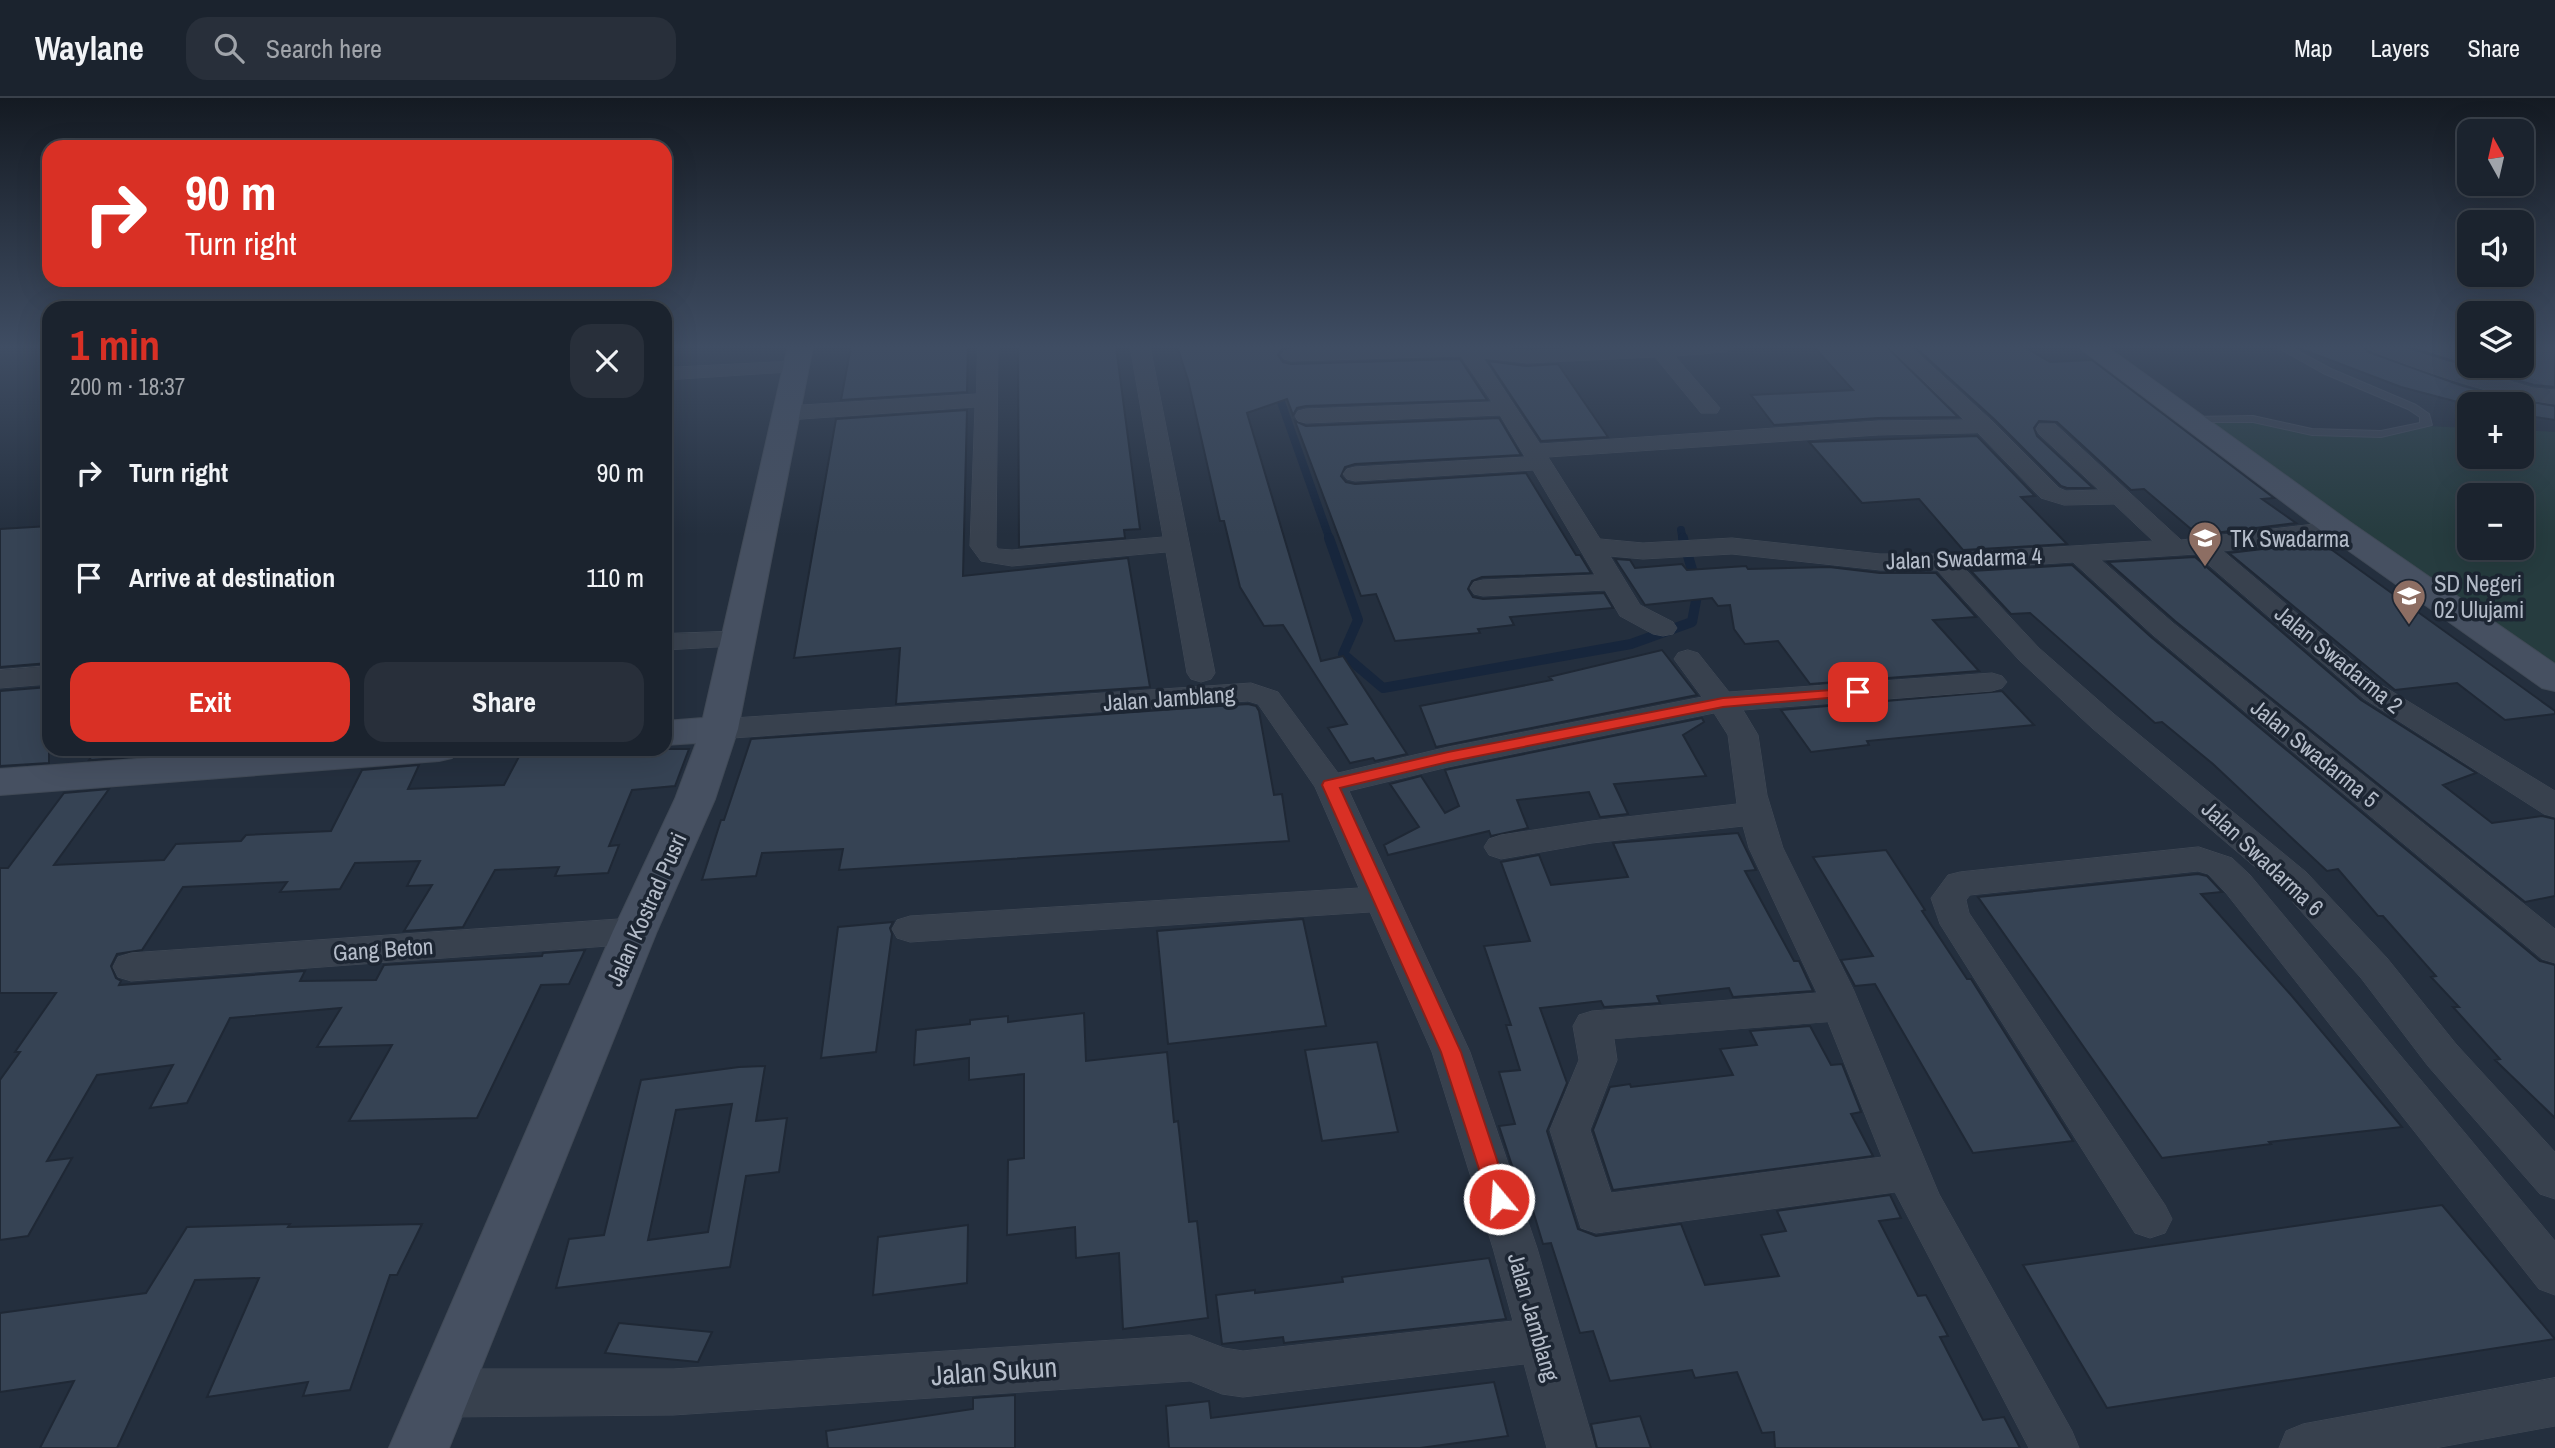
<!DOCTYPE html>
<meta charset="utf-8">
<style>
:root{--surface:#1b232e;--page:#282f3a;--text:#f1f3f6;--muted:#a0a4aa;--line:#39404a;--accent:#d93025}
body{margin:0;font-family:"Archivo Narrow",sans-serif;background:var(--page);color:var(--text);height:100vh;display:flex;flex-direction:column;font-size:26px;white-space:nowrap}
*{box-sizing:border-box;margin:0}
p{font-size:23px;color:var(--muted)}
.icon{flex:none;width:38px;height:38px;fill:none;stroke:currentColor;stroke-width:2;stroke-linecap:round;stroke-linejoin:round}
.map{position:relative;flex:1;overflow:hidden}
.sheet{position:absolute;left:42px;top:203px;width:630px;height:455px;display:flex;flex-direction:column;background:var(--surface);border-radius:21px;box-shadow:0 7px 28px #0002,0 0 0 2px var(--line)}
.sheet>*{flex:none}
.guide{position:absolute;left:42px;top:42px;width:630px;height:147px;border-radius:21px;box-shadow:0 7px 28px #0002,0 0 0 2px var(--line);background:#d93025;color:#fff;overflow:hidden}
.needle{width:46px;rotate:352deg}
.tools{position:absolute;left:2457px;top:21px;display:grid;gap:14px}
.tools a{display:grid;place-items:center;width:77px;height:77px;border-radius:14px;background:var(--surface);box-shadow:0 7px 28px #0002,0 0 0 2px var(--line);font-size:35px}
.pin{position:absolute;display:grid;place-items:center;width:60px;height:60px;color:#fff;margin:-30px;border-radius:14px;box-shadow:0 4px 10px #0006}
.me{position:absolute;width:77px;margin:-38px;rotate:342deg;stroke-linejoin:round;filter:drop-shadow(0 0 5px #0008)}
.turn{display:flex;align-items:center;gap:24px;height:147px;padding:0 28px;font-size:32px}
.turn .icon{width:91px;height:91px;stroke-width:2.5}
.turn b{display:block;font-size:49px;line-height:60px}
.round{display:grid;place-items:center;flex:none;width:74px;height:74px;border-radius:21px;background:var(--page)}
.overview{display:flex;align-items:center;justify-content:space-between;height:119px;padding:0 28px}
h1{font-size:42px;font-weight:800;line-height:52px;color:var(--accent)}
.primary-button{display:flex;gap:14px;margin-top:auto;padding:14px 28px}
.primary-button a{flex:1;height:80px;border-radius:21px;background:var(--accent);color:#fff;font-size:28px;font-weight:800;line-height:80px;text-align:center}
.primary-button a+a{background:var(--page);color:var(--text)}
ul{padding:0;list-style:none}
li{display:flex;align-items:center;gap:21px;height:105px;padding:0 28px}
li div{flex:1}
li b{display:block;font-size:26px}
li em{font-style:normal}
header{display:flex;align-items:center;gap:42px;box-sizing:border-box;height:98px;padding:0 35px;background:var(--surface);border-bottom:2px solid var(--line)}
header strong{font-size:33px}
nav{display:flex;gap:38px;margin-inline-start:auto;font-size:24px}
.search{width:490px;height:63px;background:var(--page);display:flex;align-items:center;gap:18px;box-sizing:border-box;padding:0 24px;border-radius:21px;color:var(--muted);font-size:26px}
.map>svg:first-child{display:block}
</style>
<header>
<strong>Waylane</strong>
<div class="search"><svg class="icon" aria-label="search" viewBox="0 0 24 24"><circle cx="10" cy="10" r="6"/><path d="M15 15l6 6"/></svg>Search here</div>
<nav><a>Map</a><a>Layers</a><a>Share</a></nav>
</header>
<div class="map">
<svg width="2555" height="1350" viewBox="0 0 2555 1350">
<rect width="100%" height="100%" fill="#242f3e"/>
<path fill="#263c3f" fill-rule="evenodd" d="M2253,321L2312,334L2381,336L2427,328L2469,330V359H2522V332L2555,334V581L2189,322ZM2469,397H2522V450H2469Z"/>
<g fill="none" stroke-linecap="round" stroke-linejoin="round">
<path stroke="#17263c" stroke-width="8" d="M1276,290L1330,442
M1681,432L1683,442"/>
<path stroke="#17263c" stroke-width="10" d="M1329,440L1358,522L1343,556L1383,590L1631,546L1692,524L1698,492L1688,458
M1683,440L1684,445"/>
</g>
<path fill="#364354" stroke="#1f2835" stroke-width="2" fill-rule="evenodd" d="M851,248H968L967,294L841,302Z
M1018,248H1116L1140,431L1124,432L1125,440L1019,449Z
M1177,248H1291L1282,251L1278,257L1283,264L1291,266L1460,261L1487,302L1306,308L1297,310L1293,317L1287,301L1247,315L1321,563L1343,558L1407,656L1375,663L1373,660L1350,665L1328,630L1347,626L1283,527L1264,528L1240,489L1224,423H1220L1188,282Z
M1813,248H1886L1958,319L1878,320L1774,327L1751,297L1853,292Z
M1914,248H2023L2050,264L2092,262L2274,400L2262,401L2296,425L2198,437L2144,391L2131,392L2057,324L2039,323L2034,330L2037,338L2093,390H2067L2061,388L1994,321Z
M2301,248H2364L2368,254L2460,287L2507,300L2555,308V322L2522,317V306L2469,307L2401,289L2301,251Z
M2406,248H2469V268Z
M2522,248H2555V289L2534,287L2469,268H2522Z
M1488,263L1527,268L1558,266L1608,339L1541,343Z
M967,312L963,478L1128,460L1150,589L896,606L900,550L794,560L836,321Z
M1499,320L1521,357L1355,366L1345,369L1341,378L1346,384L1355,386L1526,375L1576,457H1580L1591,475L1482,479L1472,483L1468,491L1473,499L1483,501L1604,495L1613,510L1510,519L1514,527L1478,531L1480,535L1395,543L1376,496L1361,498L1295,323L1306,328Z
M1977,338L2035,398L2021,399L2067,446L1963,452L1919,401L1862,405L1809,344Z
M49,428V565L0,569V431Z
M2321,444L2555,613V616L2505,622L2457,585L2395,592L2229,455Z
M2195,459L2361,602L2476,675L2443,687L2492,725L2542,718L2555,721V798L2525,804L2175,523L2108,464Z
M1615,461L1630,462L1635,470L1682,466L1687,472L1746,468L1748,471L1829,469L1880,475H1936L1976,519L1933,522L1979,573L1810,586L1778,543L1745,546L1734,531L1730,507L1718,508L1712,500L1645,507Z
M2072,467L2151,539L2540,863L2555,867V1020L2495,962L2500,961L2453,909H2459L2431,879L2436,878L2383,818H2378L2338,771L2327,773L2213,666L2162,624L2155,625L2030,515L2011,516L1971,473Z
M1662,552L1697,597L1436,649L1420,608L1552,582L1549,579Z
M49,589V665L0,668V593Z
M2002,593L2034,627L1867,643L1869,647L1811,654L1781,612Z
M1248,606L1256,608L1259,613L1274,697L1282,696L1289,743L839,772L843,751L762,755L756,778L702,782L721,722H724L751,641Z
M1702,620L1704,624L1683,637L1706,678L1614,686L1628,716L1600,719L1589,694L1517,702L1528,730L1491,738L1489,733L1388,757L1384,747L1419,729L1390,686L1421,678L1445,715L1459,708L1445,672Z
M97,651H138L133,659L89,662Z
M523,651H689L675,688L632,692L609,748L619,747L608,775L555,778L559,769L495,772L463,829L404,833L432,787L407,788L420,763L355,765L340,791L280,794L287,784L183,789L142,852L117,856L111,868L116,880L121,883L119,887L305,873L300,883L376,882L384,867L542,858L543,855L585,852L569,886L541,887L477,1020L349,1023L392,947L317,949L341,910L230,920L187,1005L150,1010L173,967L97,977L47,1063L72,1060L28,1138L0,1142V982L20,954H15L56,895H0V770H8L64,695L109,691L54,767L164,762L176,746L241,743L246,737L331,733L362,672L419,667L408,691L504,687Z
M1738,735L1756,772L1745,773L1794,863H1799L1813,893L1733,899L1729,890L1657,898L1660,905L1604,909L1601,903L1540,910L1567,985L1547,1033L1578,1131L1596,1138L1681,1126L1705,1187L1779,1178L1761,1137L1786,1133L1777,1113L1890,1097L1901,1120L1879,1123L1918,1198L1926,1197L1948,1238L1940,1239L1983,1322L2004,1319L2020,1350H1775L1774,1334L1762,1335L1737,1274L1695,1280L1692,1272L1610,1283L1593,1233L1580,1235L1551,1145L1543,1146L1530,1103L1524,1104L1499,1028L1515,1026L1499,974L1520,972L1506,927H1511L1484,848L1530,843L1501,764L1539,757L1551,787L1628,779L1613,745Z
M1886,752L1925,812L1922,813L1967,881H1971L2073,1043L1973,1055L1875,886L1855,888L1841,862L1873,858L1813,759Z
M2198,776L2207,778L2222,794L2201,796L2291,897L2402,1029L2269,1044L2271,1046L2162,1060L1978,799Z
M1303,821L1326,928L1168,946L1157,833Z
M893,824L890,830L892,836L876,954L821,960L838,829Z
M1084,915L1086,963L1167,954L1174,1024L1178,1023L1189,1124L1197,1123L1208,1220L1123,1231L1119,1155L1076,1160L1075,1129L1007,1137L1008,1062L1024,1060V976L969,982V960L914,967L916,932L970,926V922L1008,918V924Z
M1810,928L1831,967L1842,966L1861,1014L1851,1016L1873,1058L1613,1092L1593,1032L1610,989L1630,986L1631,989L1733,977L1720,951L1757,947L1750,933Z
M1377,944L1398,1034L1322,1043L1305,952Z
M765,968L756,1023L787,1020L779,1074L746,1078L730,1169L556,1190L569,1141L604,1137L641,982L739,969ZM732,1006L708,1134L648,1142L676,1012Z
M2442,1107L2555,1241L2107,1310L2023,1167Z
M290,1126L288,1129L422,1126L397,1177H390L350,1292L303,1298L308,1284L207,1299L259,1180L195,1182L117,1350H40L74,1283L0,1294V1215L146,1195L187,1129Z
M968,1127L967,1185L873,1197L878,1139Z
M1489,1160L1506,1221L1284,1245L1283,1239L1222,1246L1216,1197L1255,1192V1195L1343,1184L1342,1179Z
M619,1225L712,1234L698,1264L605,1255Z
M1494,1284L1508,1338L1420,1350H1169L1166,1308L1209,1303L1211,1320Z
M1015,1297V1350H828L826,1333L973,1311V1300Z
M1640,1318L1651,1350H1597L1591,1326Z"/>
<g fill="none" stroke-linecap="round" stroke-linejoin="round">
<g stroke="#414a57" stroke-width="2">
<path id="lane" d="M2275,248H2288L2331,271L2416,307L2429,316L2432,327L2381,339L2312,337L2253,324H2185L2183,322L2189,319L2253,318L2312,331L2381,333L2420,325V319L2408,311L2323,275Z"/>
</g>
<g stroke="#414a57" stroke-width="1">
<path id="street" d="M978,248H998L996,448L998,451L1012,452L1163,439L1130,248H1150L1215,575L1211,581L1201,584L1191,581L1187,575L1166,454L1012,468L981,463L970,448L975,309L787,322L779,320L776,315L779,310L787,308L976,296Z
M1376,248H1489L1527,253L1615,248H1736L1726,254L1675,258L1720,310L1717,315H1701L1655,259L1527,265L1483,260L1540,346L1878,323L1964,322L1888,248H1910L1992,323L2059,390L2066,393L2099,392L2039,336L2036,331L2039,326H2055L2181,442L2339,423L2348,426L2352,431L2348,436L2339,439L2223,453L2383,588L2555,693V719L2544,716L2363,600L2196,456L2101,462L2173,525L2555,831V865L2542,861L2153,537L2073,464L1965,471L2039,550L2114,616L2306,774L2387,860L2456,946L2555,1054V1101L2540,1096L2428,968L2361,880L2282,792L2092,630L2019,562L1937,472H1880L1732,456L1643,461L1610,458L1640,507L1673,524L1677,530L1673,536L1663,538L1653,536L1620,518L1605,492L1483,498L1474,496L1470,490L1474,484L1483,482L1595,477L1533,372L1355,383L1347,381L1343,376L1347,371L1355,369L1525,359L1500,317L1306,325L1298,323L1295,318L1298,313L1306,311L1492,304L1461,258L1291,263L1284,261L1281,257L1284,253L1291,251ZM1978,335L2041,400L2064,407L2114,406L2153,443L1944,456H1880L1732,440L1643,445L1600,441L1548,359L1878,337Z
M2366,248H2396L2533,290L2555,292V306C2492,298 2428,275 2369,252Z
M797,263L804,265L808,269L804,273L665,282V270Z
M740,533L750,535L754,541L750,547L665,552V536Z
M1688,552L1698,555L1729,594L1992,575L2002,578L2007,584L2002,590L1992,593L1743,612L1758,637L1767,697L1783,750L1854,893L1939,1096L2072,1333L2079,1350H2029L1895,1094L1596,1135L1581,1130L1550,1032L1579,962L1573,928L1579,917L1592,913L1817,895L1749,750L1743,728L1592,745L1501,761L1489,757L1484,749L1489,741L1501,737L1592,723L1737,706L1728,637L1714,615L1448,669L1349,693L1470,954L1537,1150L1595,1350H1547L1524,1266L1243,1299L1222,1296L1190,1283L673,1317L441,1319L424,1312L417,1295L424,1278L441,1271H673L1190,1237L1224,1250L1243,1253L1513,1223L1493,1150L1432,954L1370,814L910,844L897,840L892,831L897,822L910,818L1359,790L1315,689L1258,606L1248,603L719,641L708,638L704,631L708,624L719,621L1251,585L1278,594L1338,675L1448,649L1702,599L1674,561L1678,555ZM1828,924L1882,1059L1611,1095L1590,1032L1617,962L1614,941Z
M49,568V586L0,590V572Z
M2199,749L2232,760L2250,777L2555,1143V1197L2539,1191L2226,795L2208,776L2198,773L1970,797L1966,802L1969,815L2165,1107L2172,1121L2165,1135L2150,1140L2135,1135L1940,826L1931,800L1948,777L1960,774Z
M635,820L648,824L653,833L648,842L635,846L131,883L118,879L113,869L118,859L131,855Z
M2555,1280V1328L2435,1350H2279L2286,1333L2303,1326Z"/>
</g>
<g stroke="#414a57" stroke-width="2">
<path id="secondary" d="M788,248H813L738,631L715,701L657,833L449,1350H389L613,833L675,701L696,645L665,647V623L703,620Z
M2077,248H2106L2350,424L2555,566V593L2542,590L2328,438Z
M274,651H458L452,660L439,663L0,697V671Z"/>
</g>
<use href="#lane" fill="#38414e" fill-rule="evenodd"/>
<use href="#street" fill="#38414e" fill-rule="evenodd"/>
<use href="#secondary" fill="#465061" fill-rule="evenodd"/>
</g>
<linearGradient id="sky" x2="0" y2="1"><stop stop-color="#141a22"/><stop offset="0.57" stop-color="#3f4d63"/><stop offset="1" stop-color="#3f4d63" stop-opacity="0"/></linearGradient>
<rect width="2555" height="437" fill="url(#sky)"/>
<path fill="#d93025" stroke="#8d1f18" stroke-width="2" d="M1858,590L1863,591L1865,594L1863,597L1723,609L1448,664L1340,690L1461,954L1510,1101L1507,1108L1499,1110L1491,1108L1441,954L1322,687L1324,683L1448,654L1723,600Z"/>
<defs>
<g id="school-pin" transform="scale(1.75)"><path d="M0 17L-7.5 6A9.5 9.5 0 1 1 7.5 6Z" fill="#8d6e63" stroke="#1d2633"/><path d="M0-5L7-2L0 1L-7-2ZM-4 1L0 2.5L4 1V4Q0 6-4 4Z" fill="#fff"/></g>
</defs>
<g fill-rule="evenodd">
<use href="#school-pin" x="2205" y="440"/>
<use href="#school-pin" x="2409" y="498"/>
</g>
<g text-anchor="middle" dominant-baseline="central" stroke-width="7" stroke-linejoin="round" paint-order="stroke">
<g font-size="23" fill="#b4bcc9" stroke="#1d2633" text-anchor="start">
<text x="2230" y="440">TK Swadarma</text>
<text x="2434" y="485">SD Negeri<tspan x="2434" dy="26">02 Ulujami</tspan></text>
</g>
<g font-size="23" fill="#b4bcc9" stroke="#1d2633">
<text transform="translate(1964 460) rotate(-2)">Jalan Swadarma 4</text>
<text transform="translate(2339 561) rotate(39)">Jalan Swadarma 2</text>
<text transform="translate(1169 600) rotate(-4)">Jalan Jamblang</text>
<text transform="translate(2315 655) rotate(39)">Jalan Swadarma 5</text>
<text transform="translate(2263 760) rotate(43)">Jalan Swadarma 6</text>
<text transform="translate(646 811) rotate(-66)">Jalan Kostrad Pusri</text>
<text transform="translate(383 851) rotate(-4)">Gang Beton</text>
<text transform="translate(1534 1219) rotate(74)">Jalan Jamblang</text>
</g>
<g font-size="28" fill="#b4bcc9" stroke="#1d2633">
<text transform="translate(994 1273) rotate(-4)">Jalan Sukun</text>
</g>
</g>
</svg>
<div class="tools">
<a><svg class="needle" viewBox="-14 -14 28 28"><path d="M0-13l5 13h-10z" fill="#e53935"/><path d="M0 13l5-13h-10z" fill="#a0a4aa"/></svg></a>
<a><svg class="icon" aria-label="sound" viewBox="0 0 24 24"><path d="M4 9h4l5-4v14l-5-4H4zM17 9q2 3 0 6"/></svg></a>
<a><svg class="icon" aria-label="layers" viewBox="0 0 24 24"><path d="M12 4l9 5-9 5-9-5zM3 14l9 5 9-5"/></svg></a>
<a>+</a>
<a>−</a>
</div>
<div class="pin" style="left:1858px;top:594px;background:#d93025"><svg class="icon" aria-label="arrive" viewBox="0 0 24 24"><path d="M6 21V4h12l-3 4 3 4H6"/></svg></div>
<svg class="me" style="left:1499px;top:1101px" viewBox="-20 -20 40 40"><circle r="17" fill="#d93025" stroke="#fff" stroke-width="3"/><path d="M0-11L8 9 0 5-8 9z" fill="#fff"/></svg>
<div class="guide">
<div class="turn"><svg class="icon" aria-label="right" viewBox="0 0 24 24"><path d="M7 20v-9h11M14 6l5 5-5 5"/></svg><div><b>90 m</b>Turn right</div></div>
</div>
<section class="sheet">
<div class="overview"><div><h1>1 min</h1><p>200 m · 18:37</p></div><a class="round"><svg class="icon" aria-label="close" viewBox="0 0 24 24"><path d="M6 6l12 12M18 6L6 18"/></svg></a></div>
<ul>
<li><svg class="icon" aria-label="right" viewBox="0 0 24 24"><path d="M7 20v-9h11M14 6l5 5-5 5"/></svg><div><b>Turn right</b></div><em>90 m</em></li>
<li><svg class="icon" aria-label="arrive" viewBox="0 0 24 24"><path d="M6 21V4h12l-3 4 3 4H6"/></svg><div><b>Arrive at destination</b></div><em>110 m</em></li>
</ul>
<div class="primary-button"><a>Exit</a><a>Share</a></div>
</section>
</div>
